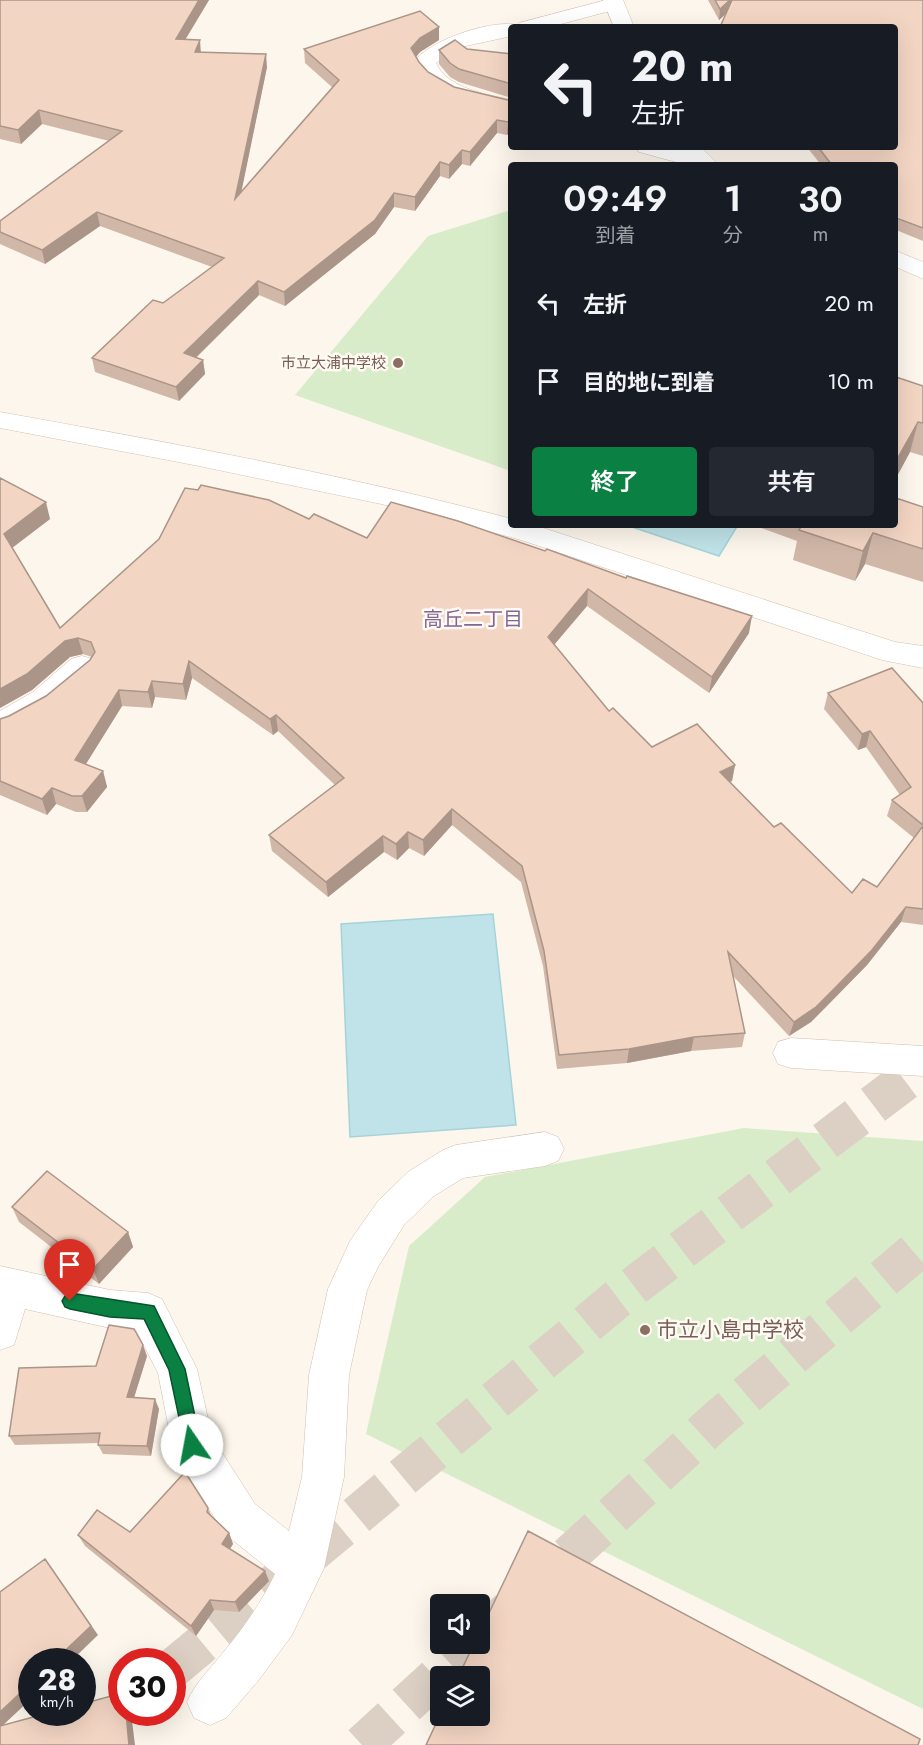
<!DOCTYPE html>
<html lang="ja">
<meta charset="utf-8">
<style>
:root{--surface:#171b24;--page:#242831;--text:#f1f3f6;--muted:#9ea1a6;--accent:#0b8043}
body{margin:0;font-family:Jost,"Noto Sans JP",sans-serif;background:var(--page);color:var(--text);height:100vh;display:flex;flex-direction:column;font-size:22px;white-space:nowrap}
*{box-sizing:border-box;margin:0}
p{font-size:20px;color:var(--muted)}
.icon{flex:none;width:33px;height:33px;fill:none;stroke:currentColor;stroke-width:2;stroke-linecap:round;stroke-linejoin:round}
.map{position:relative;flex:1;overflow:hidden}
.sheet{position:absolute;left:508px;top:162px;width:390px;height:366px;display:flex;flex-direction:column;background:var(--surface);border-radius:6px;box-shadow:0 6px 24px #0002}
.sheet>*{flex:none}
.top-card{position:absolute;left:508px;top:24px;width:390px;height:126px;border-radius:6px;box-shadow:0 6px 24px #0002;background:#171b24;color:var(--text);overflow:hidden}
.buttons{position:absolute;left:430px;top:1594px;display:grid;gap:12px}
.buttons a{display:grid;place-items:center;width:60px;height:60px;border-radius:6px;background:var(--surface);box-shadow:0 6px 24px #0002;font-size:30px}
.speed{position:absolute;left:18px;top:1648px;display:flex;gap:12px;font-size:30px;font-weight:700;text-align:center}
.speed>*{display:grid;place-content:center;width:78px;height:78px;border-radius:50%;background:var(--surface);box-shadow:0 6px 24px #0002;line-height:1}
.speed small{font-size:15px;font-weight:400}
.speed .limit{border:9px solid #d22;background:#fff;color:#111}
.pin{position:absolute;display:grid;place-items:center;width:51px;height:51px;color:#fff;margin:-62px -26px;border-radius:50% 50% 50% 0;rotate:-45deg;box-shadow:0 0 6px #0007}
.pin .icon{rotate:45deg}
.me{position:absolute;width:66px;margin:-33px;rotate:348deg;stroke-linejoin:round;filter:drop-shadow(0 0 4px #0008)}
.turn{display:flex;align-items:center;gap:21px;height:126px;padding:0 24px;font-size:27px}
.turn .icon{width:78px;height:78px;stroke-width:2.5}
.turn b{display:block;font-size:42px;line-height:51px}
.eta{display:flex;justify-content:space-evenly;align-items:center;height:102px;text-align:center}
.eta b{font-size:36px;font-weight:600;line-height:42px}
.cta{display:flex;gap:12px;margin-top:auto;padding:12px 24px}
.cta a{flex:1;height:69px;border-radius:6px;background:var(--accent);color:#fff;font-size:24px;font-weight:600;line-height:69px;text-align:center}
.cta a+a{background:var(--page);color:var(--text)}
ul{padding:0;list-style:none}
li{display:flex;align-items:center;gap:18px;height:78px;padding:0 24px}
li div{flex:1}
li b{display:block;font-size:22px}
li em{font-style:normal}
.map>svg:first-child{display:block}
</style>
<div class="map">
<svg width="923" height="1745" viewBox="0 0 923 1745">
<rect width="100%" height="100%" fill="#fdf6ec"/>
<path fill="#d8ecc9" d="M511,210V471L295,395L428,236Z
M744,1128L923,1141V1709L366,1434L409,1246L485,1177Z"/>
<path fill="#bfe3e8" stroke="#a5d3da" stroke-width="1.5" d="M626,525H738L719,556Z
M493,914L516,1125L350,1137L341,924Z"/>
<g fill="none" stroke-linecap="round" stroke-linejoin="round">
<path stroke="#dcd0c4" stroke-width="40" stroke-dasharray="40 20" stroke-linecap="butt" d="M480,1637L716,1421L923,1245
M172,1669L617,1299L923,1067
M362,1745L472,1644"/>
<g stroke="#d1beb0" stroke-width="1">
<path id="street" d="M606,0H621L624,4L621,8L550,27H512V36L461,47L436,63C446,88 488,95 512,100V113C477,105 428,99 414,62C429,40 492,19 517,25L519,23Z
M636,147H672L709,157L712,162L710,165H687L639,152Z
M82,656L93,659L97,667L93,675C65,700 37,724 0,735V711L33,692L71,659Z
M791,1038L923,1046V1076L791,1068L778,1064L773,1053L778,1042Z
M545,1132L558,1137L564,1149L558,1161L545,1166L463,1178L434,1196L404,1225L378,1267L367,1290L349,1375L344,1477L324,1568L292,1635L258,1681L226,1718L210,1725L194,1718L187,1702C196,1681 212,1667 226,1649C245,1626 262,1601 275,1574L225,1534L178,1460L172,1445L158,1373L136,1330L110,1328L25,1309L14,1345L0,1350V1266L110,1290L148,1293L162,1299L197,1369L212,1437L255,1504L289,1531L302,1477L309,1375L328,1289L350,1241L378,1201L408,1172L443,1150L456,1145Z"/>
</g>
<g stroke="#d6c0b0" stroke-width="1">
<path id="secondary" d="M603,0H623L634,27H614Z
M678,147H701L719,165H692Z
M896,251L923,262V279L896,267Z
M0,412C171,443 343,474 512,519V525H534L895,642L923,646V668L882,660L521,540L410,510L199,466L0,428Z"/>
</g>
<use href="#street" fill="#fff" fill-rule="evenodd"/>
<use href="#secondary" fill="#fff" fill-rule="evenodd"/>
</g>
<path fill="#d1b7a8" d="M0,0H209L185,39L201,52L267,67L241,192L333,88L305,63L304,49L439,40L420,52L416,57L419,62L428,72L454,87L512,101V130L507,135L497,133L470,166L462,164L449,179L440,176L415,211L394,207L375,234L285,306L259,295L196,358L203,360L205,374L179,401L95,372L92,358L212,267L100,226L45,264L0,244V221L109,141L42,124L21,144L0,139Z
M708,0H923V241L896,230V165H821L807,147H896V27L726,14L719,20Z
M467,49L512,54V98L459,82L450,77L439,64V50Z
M896,377L923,386V456L910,452L896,478Z
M0,478L50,519L12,548L60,628L309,519L367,538L391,502L749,633L709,693L587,606L554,645L609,711L652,747L735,765L732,781L730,782L774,827L852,893L877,887L914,838L887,816L892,800L900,795L866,747L858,750L824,709L828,693L923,703V925L901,922L867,965L830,1003L811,1022L789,1036L733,976L745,1033L742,1047L691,1051L627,1063L557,1069L543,966L521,882L452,825L424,856L409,848L397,860L384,852L328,897L272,851L269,835L335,785L278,731L273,735L192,678L186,700L155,697L152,708L122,706L86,764L103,771L107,787L87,812H76L56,804L47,815L0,795V719L9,716L46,696L90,660L92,657L83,654L70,657L32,690L0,708Z
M923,507V582L865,564L855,581L793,560L797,541L753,525H896Z
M12,1207L128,1232L133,1247L99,1284L19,1222Z
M147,1356L134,1398L159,1409L151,1456L103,1454L98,1445V1443L15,1445L9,1436L96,1366Z
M208,1508L212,1517L229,1533L233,1544L230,1549L265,1571L269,1581L239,1612L214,1610L196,1636L85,1546L78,1535L130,1532Z"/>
<path fill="#aa9588" d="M199,0H209L178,52L176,39Z
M730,0H732L731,9L719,20L720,9Z
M439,27V40L420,52L412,62L411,48L420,38Z
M200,40L201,54L195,52Z
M266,54L267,67L237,213L235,199Z
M39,110L42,124L21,144L18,130Z
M512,117V130L507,135L508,122Z
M497,120V133L470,166V152Z
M462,150V164L449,179V165Z
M440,162V176L415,211V197Z
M394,193V207L375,234L285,306L284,292Z
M97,212L100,226L45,264L42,250Z
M258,281L259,295L186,367L184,353Z
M203,360L205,374L179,401L176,387Z
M918,422L910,452L896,478V461Z
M46,502L50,519L8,551L4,534Z
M873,533L865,564L855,581L863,551Z
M588,589L587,606L547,653L548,637Z
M752,616L749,633L709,693L712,677Z
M78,638L83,654L70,657L32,690L0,708V689L65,641Z
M189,661L192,678L186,700L183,684Z
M152,681L155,697L152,708L148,692Z
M119,690L122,706L79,775L75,760Z
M276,715L278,731L273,735L270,719Z
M870,731L866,747L858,750L862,734Z
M735,765L732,781L717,788L720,772Z
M103,771L107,787L87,812L82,796Z
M52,788L56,804L47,815L42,799Z
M452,809V825L424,856L423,840Z
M408,832L409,848L397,860L396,844Z
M383,836L384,852L328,897L326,882Z
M906,907L901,922L867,965L811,1022L789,1036L794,1022Z
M694,1037L691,1051L627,1063L629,1049Z
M128,1232L133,1247L99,1284L93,1269Z
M143,1345L147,1356L131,1407L127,1397Z
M155,1399L159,1409L151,1456L147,1446Z
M229,1533L233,1544L226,1555L222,1544Z
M45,1559L98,1635L70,1662H53Z
M265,1571L269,1581L239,1612L235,1602Z
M210,1600L214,1610L196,1636L191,1626Z
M32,1682V1698L0,1728V1712Z
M126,1713H131L135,1745H129Z"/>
<path fill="#f3d5c3" stroke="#aa9588" stroke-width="1.5" d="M0,0H199L176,39L200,40L195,52L266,54L235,199L339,80L304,49L420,11L439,27L420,38L411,48L419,62L428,72L454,87L512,101V117L508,122L497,120L470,152L462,150L449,165L440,162L415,197L394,193L375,220L284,292L258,281L184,353L203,360L176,387L92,358L153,300L163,303L224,258L97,212L42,250L0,232V221L122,131L39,110L18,130L0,126Z
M715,0H730L720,9Z
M732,0H923V228L896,218V165H832L818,147H896V27H720Z
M455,40L467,49L512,54V84L459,69L450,63L439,50Z
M896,377L923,386V423L918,422L896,461Z
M0,478L46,502L4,534L60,628L159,539L185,488L198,490L201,485L269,500L309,519L314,514L367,538L391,502L458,521L545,551L547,549L626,578L627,576L752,616L712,677L588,589L548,637L609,711L613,708L652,747L697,724L735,765L720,772L774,827L781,823L852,893L863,879L877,887L923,826V909L906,907L872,950L834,989L816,1007L794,1022L728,952L745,1033L694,1037L629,1049L559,1055L544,951L522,866L452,809L423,840L408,832L396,844L383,836L326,882L269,835L344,778L276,715L270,719L189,661L183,684L152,681L148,692L119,690L75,760L103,771L82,796H72L52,788L42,799L0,781V719L9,716L46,696L90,660L95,652L91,642L78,638L65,641L27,674L0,689Z
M896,498L923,507V549L873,533L863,551L799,530L802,525H896Z
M892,668L923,703V825L892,800L911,787L870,731L862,734L828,693Z
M47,1171L128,1232L93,1269L12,1207Z
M109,1325L134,1329L143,1345L127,1397L155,1399L147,1446L98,1445L100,1433L9,1436L19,1368L96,1366Z
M185,1472L208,1508L207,1512L229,1533L222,1544L265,1571L235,1602L210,1600L191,1626L78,1535L97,1510L130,1532Z
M528,1531L920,1739L918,1745H426L441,1713V1716H480V1677H458L474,1644H480V1632Z
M45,1559L91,1626L53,1662H32V1682L0,1712V1592Z
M122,1693V1713H126L129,1745H0V1726L48,1713H82V1704Z"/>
<path fill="#0b8043" stroke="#07532c" stroke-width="1.5" d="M70,1293L154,1306L185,1369L201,1445L199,1451L192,1453L186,1451L169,1370L144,1319L110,1317L70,1309L65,1307L62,1301L65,1296Z"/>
<g fill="#8d6e63" stroke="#fffaf3" stroke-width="2">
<circle cx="398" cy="363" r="6"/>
<circle cx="645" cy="1330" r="6"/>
</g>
<g text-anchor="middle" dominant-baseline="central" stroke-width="5" stroke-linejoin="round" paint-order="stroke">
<g font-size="15" fill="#785e54" stroke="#fffaf3" text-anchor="end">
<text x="386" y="363">市立大浦中学校</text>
</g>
<g font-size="20" fill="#846695" stroke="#fffaf3">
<text x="473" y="619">高丘二丁目</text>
</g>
<g font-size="21" fill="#785e54" stroke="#fffaf3" text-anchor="start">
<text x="657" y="1330">市立小島中学校</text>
</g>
</g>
</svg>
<div class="buttons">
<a><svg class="icon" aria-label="sound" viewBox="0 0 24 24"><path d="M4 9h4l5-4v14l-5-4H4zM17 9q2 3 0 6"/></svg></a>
<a><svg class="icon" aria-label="layers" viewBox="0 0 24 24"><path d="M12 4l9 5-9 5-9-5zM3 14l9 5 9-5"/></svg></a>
</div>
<div class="speed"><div>28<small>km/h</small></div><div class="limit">30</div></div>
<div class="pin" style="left:70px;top:1301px;background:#d93025"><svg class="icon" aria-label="arrive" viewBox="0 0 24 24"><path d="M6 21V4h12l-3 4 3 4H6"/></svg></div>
<svg class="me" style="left:192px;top:1445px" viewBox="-20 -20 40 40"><circle r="19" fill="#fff"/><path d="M0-13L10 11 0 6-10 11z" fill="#0b8043"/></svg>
<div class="top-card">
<div class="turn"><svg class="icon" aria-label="left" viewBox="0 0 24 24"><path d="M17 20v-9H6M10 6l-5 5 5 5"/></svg><div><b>20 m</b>左折</div></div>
</div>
<section class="sheet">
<div class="eta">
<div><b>09:49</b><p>到着</p></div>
<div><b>1</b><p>分</p></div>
<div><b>30</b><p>m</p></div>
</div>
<ul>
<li><svg class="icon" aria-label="left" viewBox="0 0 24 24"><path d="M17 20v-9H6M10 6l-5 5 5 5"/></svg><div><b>左折</b></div><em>20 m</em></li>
<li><svg class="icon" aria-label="arrive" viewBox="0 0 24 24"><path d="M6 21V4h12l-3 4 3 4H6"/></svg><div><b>目的地に到着</b></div><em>10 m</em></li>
</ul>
<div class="cta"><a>終了</a><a>共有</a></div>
</section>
</div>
